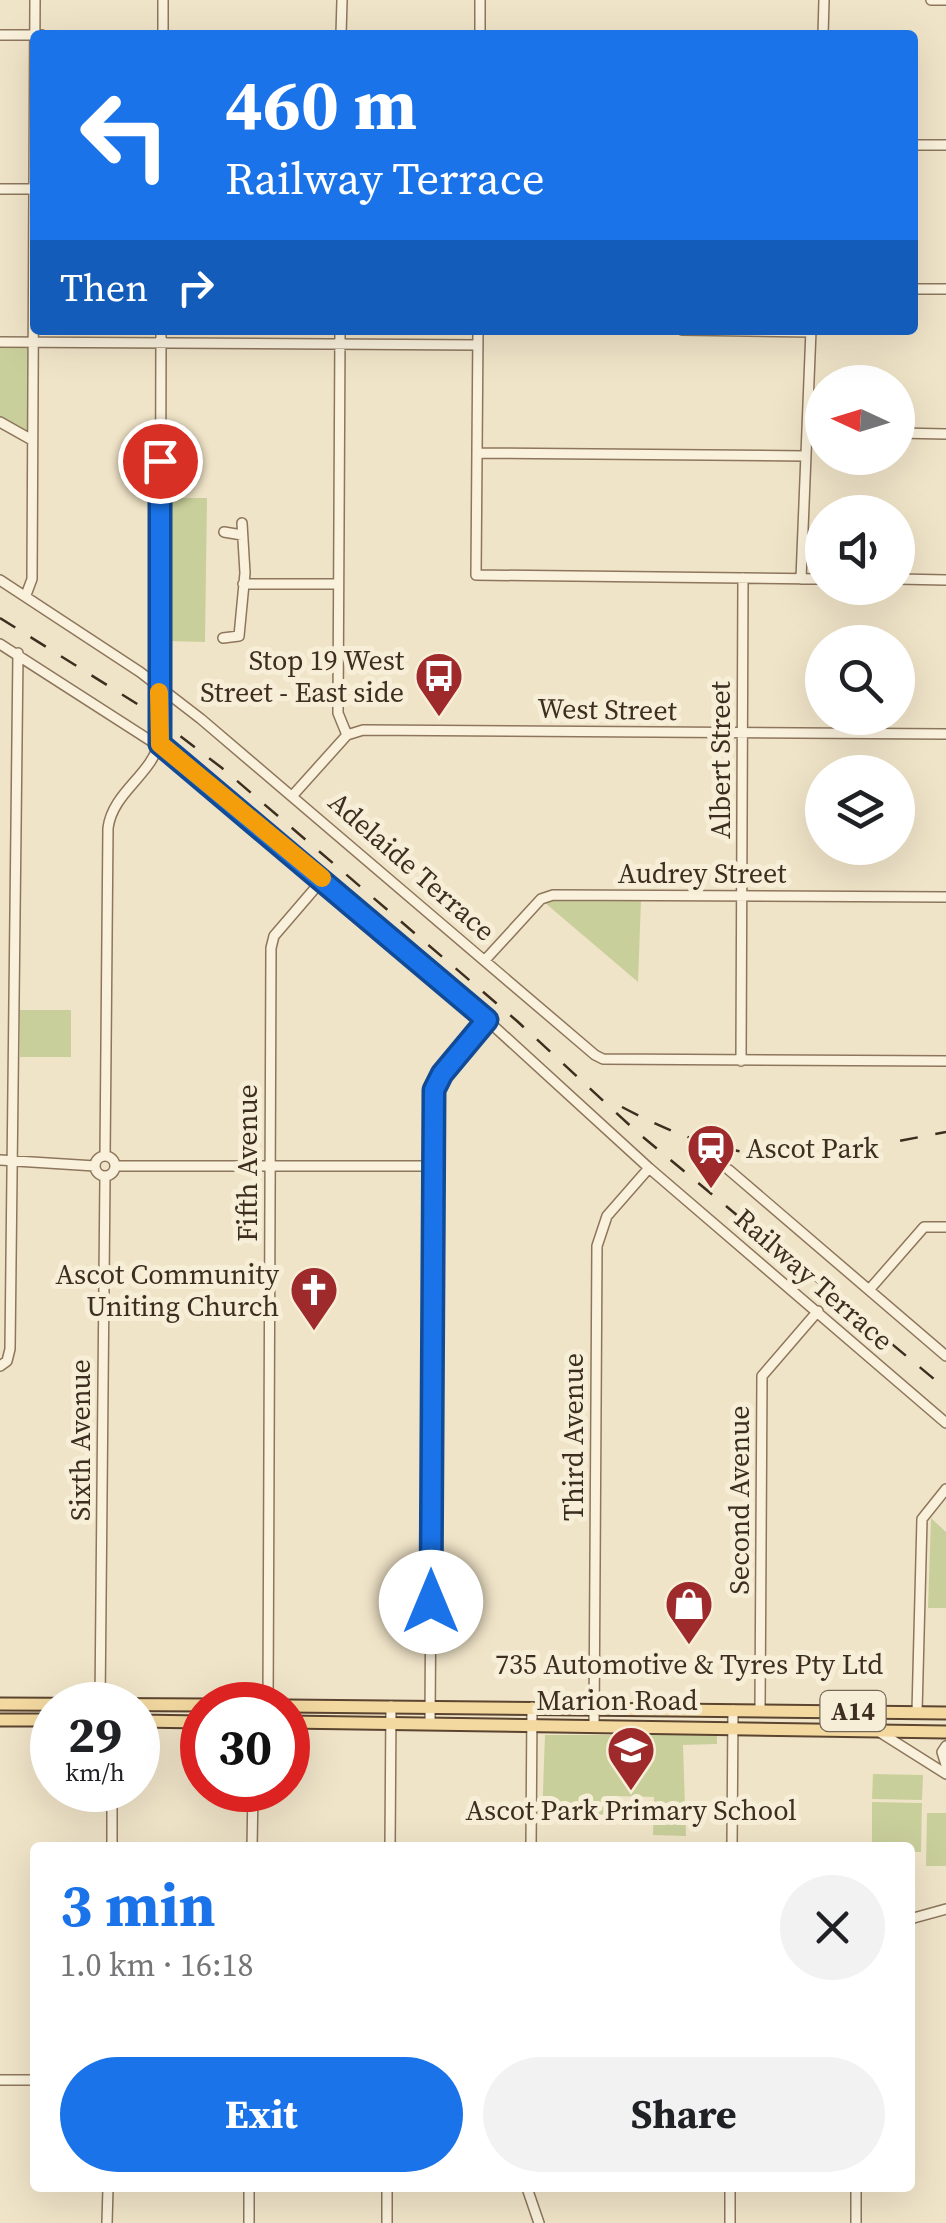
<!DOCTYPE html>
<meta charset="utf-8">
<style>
:root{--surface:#fff;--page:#f2f2f2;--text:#202124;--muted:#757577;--accent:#1a73e8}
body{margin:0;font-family:"Source Serif 4",serif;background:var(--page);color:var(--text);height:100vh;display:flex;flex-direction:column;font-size:38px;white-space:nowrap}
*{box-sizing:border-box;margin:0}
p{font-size:32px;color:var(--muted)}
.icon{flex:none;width:55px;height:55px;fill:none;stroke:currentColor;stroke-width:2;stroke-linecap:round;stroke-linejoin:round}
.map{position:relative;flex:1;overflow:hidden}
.drawer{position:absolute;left:30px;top:1842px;width:885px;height:350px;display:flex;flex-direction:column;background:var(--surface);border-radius:10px;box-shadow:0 10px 40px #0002}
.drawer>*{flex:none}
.banner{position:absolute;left:30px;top:30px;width:888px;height:305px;border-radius:10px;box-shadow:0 10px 40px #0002;background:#1a73e8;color:#fff;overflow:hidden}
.needle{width:65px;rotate:274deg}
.fabs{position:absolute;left:805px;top:365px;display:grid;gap:20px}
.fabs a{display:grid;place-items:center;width:110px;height:110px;border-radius:50%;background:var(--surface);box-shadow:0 10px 40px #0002;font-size:50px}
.speed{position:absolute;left:30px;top:1682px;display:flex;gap:20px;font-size:50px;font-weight:700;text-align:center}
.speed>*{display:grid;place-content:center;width:130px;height:130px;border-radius:50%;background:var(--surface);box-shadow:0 10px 40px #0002;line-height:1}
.speed small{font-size:25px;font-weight:400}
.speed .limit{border:15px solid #d22;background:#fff;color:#111}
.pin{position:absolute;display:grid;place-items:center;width:85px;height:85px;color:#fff;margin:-42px;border:5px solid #fff;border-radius:50%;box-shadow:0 2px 10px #0007}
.me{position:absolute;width:110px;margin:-55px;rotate:0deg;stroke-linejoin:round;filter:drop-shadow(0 0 8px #0008)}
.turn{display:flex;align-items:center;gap:35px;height:210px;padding:0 30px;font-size:45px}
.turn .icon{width:130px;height:130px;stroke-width:2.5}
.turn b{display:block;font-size:70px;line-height:85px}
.then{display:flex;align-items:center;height:95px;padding:0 30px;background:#0003;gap:20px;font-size:38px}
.round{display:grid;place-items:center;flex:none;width:105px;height:105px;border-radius:52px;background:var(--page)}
.summary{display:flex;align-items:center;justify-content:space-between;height:170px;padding:0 30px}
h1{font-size:60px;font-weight:700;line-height:75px;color:var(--accent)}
.button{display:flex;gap:20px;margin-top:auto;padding:20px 30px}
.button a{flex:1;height:115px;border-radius:60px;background:var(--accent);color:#fff;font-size:40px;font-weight:700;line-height:115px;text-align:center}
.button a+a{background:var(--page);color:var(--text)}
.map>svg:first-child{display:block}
</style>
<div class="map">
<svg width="946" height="2223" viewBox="0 0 946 2223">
<rect width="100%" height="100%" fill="#f0e4c8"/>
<path fill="#c9cf9b" d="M0,347H28L27,433L0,418Z
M169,498H207L205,642L168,641Z
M552,899L641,901L638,982L544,902Z
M20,1010H71V1057H20Z
M931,1518L946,1532V1608H928Z
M545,1735H717V1744L683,1745L686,1836L653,1835L654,1797L612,1796L611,1820L542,1818Z
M873,1774L923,1775L922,1800L872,1799Z
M872,1802L922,1803L921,1852H910V1848L872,1847Z
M927,1813H946V1866H926Z"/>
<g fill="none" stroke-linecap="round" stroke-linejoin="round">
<g stroke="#8d765c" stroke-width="12">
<path id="minor" d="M931,0H946
M0,35H42
M163,35V0
M341,35L342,0
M480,35V0
M823,35L824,0
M912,145H946
M0,189H34
M912,289H946
M340,330L338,713L347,735
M478,330L476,575L822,579
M682,330L811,332
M0,342L478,345
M0,422L32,440
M807,432H822
M898,433L946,434
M477,453L806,456
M224,532L242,535
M801,579L811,330
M898,579L946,580
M0,580L140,672L201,719L595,1055L603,1059L946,1061
M243,584H338
M26,595L32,579L35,0
M223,638L239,636L245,573L242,523
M0,644L179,759L487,1020L649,1168L946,1423
M294,794L347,735L363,730L946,734
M486,959L541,899L553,895L946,897
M741,1061L743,578
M105,1156L108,828C113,791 153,775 160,739L161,330
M95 1166a10 10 0 1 1 20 0a10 10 0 1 1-20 0Z
M0,1160L95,1166
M115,1166H434
M729,1170L946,1356
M869,1290L924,1227H946
M0,1366L7,1361L10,1349L18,653
M100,1705L105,1176
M268,1705L271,948L274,936L323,879
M760,1710L762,1376L818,1311
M917,1712L922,1519L946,1489
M430,1723L434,1089L442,1073L487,1020
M594,1725L597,1246L607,1216L649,1168
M881,1733L946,1774
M946,1746L942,1752L946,1765
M112,1848V1790
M252,1848L253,1790
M390,1848L391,1706
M531,1848L532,1707
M732,1848L733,1710
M910,1919L946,1909
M0,2080H35
M527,2188L539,2223
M856,2188V2223
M107,2223L108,2188
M249,2223V2188
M387,2223V2188
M730,2223V2188"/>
</g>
<g stroke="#5b4430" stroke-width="15">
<path id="major" d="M0,1704L211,1705
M288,1706L946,1713
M0,1720H52
M138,1721L202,1722
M288,1722L946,1732"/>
</g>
<use href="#minor" stroke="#faf1dc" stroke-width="9"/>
<use href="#major" stroke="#f3d9a0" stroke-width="11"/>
<path stroke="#3d2e20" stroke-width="2.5" stroke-dasharray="18 18" stroke-linecap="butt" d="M0,618L142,707L222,768L517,1021L637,1132L946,1389
M622,1107C752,1176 808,1158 946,1132"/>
</g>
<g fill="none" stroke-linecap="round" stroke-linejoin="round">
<g stroke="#114b97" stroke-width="25">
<path id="route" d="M160,461V744L487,1020L442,1074L434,1090L431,1602"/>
</g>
<use href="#route" stroke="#1a73e8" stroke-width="18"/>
<path stroke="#f59e0b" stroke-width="18" d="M159,692L160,744L322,878"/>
</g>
<defs>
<g id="bus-pin" transform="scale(2.5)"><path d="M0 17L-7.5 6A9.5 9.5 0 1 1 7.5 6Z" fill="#9e2a2b" stroke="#f7eed8"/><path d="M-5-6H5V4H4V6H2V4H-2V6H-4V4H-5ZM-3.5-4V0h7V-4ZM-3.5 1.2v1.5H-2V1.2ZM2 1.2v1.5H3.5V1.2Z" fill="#fff"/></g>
<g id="station-pin" transform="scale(2.5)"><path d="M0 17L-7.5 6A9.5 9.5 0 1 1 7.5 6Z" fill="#9e2a2b" stroke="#f7eed8"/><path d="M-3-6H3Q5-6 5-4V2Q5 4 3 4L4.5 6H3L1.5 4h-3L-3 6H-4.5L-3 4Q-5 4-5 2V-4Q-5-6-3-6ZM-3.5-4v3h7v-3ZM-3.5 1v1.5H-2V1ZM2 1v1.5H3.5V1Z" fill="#fff"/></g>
<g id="church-pin" transform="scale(2.5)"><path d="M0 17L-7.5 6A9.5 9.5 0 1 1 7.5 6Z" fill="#9e2a2b" stroke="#f7eed8"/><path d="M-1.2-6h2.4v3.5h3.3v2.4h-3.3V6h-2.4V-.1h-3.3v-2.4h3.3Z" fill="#fff"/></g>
<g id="shop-pin" transform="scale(2.5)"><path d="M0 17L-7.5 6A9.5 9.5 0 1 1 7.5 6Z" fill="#9e2a2b" stroke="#f7eed8"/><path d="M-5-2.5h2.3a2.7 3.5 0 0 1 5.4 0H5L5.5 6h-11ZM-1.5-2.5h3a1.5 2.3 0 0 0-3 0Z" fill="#fff"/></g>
<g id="school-pin" transform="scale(2.5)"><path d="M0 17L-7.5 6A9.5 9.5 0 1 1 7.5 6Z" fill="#9e2a2b" stroke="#f7eed8"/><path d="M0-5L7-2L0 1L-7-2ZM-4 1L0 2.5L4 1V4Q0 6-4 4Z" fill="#fff"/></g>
</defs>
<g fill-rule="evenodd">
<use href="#bus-pin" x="439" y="676"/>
<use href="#station-pin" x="711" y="1148"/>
<use href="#church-pin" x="314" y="1290"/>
<use href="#shop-pin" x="689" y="1604"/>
<use href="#school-pin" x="631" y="1750"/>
</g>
<g text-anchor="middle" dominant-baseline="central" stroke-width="10" stroke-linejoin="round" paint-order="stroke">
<rect fill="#f7eed8" stroke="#756857" stroke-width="2.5" x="820.5" y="1691" width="65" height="40" rx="8"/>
<g font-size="25" font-weight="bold" fill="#3d2e20">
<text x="853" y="1711">A14</text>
</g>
<g font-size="28" fill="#3d2e20" stroke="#f7eed8" text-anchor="end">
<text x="404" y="660">Stop 19 West<tspan x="404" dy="32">Street - East side</tspan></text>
<text x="746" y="1148" text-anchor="start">Ascot Park</text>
<text x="279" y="1274">Ascot Community<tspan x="279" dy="32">Uniting Church</tspan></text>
<text x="689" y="1664" text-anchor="middle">735 Automotive &amp; Tyres Pty Ltd</text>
<text x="631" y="1810" text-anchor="middle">Ascot Park Primary School</text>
</g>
<g font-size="28" fill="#3d2e20" stroke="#f7eed8">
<text transform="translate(607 709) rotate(1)">West Street</text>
<text transform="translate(720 760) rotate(-90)">Albert Street</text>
<text transform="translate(412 866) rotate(41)">Adelaide Terrace</text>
<text x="702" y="873">Audrey Street</text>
<text transform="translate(247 1163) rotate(-90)">Fifth Avenue</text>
<text transform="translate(814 1279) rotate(41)">Railway Terrace</text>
<text transform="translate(573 1437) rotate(-90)">Third Avenue</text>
<text transform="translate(80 1440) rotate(-90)">Sixth Avenue</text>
<text transform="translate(739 1500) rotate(-90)">Second Avenue</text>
<text x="617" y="1700">Marion Road</text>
</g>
</g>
</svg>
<div class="fabs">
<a><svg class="needle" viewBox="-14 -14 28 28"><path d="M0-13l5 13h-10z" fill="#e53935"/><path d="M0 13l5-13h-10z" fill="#757577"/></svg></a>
<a><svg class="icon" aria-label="sound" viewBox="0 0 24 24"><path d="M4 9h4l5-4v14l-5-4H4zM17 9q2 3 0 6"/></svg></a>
<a><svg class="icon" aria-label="search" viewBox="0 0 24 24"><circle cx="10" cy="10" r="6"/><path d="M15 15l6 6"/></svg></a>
<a><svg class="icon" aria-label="layers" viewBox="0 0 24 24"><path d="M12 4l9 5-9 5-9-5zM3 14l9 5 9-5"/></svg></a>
</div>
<div class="speed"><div>29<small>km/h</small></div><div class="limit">30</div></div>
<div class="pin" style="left:160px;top:461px;background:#d93025"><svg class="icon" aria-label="arrive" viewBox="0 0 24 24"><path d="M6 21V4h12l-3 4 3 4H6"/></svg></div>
<svg class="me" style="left:431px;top:1602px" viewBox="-20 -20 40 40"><circle r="19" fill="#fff"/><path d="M0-13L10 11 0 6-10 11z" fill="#1a73e8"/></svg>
<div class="banner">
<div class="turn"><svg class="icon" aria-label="left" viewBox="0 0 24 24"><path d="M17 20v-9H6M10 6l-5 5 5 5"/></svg><div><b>460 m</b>Railway Terrace</div></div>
<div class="then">Then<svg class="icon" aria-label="right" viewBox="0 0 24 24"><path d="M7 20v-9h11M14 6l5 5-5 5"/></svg></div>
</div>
<section class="drawer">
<div class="summary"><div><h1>3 min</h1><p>1.0 km · 16:18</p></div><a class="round"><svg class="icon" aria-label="close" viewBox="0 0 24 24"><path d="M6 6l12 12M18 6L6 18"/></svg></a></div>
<div class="button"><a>Exit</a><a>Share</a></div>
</section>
</div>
